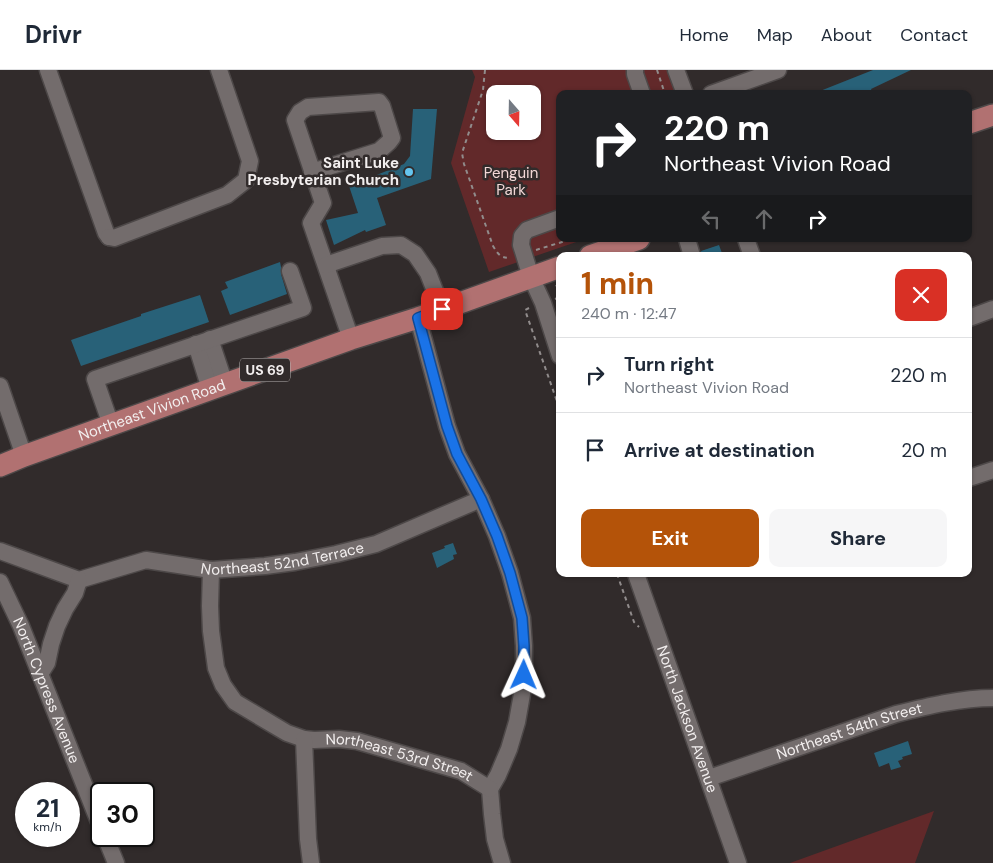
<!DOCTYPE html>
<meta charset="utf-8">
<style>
:root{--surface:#fff;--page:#f6f6f7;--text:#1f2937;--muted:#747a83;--line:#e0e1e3;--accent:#b45309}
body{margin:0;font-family:"DM Sans",sans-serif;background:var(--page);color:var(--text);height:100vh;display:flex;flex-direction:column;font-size:19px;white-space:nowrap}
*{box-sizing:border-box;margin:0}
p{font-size:16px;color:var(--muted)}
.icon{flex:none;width:28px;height:28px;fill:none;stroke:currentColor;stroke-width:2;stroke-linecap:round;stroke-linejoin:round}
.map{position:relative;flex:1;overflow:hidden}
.side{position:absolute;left:556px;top:182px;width:416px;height:325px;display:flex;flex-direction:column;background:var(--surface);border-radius:10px;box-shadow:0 1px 4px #0004}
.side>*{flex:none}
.hud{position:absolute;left:556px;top:20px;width:416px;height:152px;border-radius:10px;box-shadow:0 1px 4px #0004;background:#202124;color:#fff;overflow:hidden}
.needle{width:32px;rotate:160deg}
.controls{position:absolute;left:486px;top:15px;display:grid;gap:10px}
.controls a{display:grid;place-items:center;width:55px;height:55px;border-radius:10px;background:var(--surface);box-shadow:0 1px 4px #0004;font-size:25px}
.speed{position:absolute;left:15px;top:712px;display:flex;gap:10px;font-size:25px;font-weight:700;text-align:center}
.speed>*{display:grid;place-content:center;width:65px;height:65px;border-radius:50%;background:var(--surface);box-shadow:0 1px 4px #0004;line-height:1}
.speed small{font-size:12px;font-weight:400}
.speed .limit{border:2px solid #111;border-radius:8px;background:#fff;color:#111}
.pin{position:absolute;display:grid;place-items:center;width:42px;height:42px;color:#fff;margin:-21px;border-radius:10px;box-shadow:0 2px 8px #0006}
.me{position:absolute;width:55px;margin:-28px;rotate:1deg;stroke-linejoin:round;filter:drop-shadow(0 0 4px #0008)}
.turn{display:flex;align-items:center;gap:18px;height:105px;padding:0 25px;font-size:22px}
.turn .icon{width:65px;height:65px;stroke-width:2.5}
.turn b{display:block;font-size:35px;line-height:42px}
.lanes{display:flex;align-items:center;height:48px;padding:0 25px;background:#0003;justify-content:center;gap:25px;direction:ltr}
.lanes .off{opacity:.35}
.round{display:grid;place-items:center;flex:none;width:52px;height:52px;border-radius:10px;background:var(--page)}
.head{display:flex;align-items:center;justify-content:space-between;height:85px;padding:0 25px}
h1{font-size:30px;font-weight:700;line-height:38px;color:var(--accent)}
.button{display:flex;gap:10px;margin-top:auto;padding:10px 25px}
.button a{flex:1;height:58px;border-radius:10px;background:var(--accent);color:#fff;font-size:20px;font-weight:700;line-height:58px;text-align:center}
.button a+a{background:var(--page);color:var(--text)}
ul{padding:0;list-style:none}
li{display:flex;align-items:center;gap:15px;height:75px;padding:0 25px;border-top:1px solid var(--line)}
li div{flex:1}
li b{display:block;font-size:19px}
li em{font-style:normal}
header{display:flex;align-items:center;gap:30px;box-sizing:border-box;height:70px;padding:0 25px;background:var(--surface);border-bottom:1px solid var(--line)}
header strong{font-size:24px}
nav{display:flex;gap:28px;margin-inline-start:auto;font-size:18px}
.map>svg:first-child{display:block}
</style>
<header>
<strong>Drivr</strong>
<nav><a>Home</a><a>Map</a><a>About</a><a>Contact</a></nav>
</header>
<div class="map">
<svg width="993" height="793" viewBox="0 0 993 793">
<rect width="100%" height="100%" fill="#312b2b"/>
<path fill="#62292a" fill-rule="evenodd" d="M472,0H668L676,24H560V169H585L489,202L451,93L475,7ZM495,24H532V61H495Z
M934,741L915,793H790Z"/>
<path fill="#286178" d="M873,0H911L871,19L873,24H815V23Z
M413,39H437L431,109L377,128L386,155L366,162L365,160L334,175L326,150L358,143L349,116L404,94L410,86Z
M719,175L723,186H702L701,181Z
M280,192L281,197V204L287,224L230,245L221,221L228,218L225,212Z
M200,225L209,252L81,296L71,270L141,246V244Z
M453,473L457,484L453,485L454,489L437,498L432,483L445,478L444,476Z
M908,671L912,684L902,687L903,689L898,691L901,697L891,700L889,693L879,697L874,683Z"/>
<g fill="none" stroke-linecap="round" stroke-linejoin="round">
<g stroke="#4d4848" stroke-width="19">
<g id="minor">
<path d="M48,0L106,163L109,167"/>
<path d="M635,0V4L642,24"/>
<path d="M676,0L685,24"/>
<path d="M711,24L778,0"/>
<path d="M312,102L379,81L389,72L392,68L382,36L379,32L308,37L300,42L295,50L323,133L311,153L351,269"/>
<path d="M560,148L527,160L522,166L521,175L531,207L543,233L560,286"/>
<path d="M109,167L114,168L227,125L246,110L250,91L219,0"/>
<path d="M687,169L692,186"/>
<path d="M746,169L752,186"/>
<path d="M326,195L382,176L401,175L415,184L428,203L442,239"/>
<path d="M418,248L447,356L457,384L481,429L497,466L510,503L522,548L524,576V605L522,624L517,652L509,679L498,705L490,719L492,744L495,769L502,793"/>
<path d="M969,248L993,239"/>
<path d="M210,269L225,314"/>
<path d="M196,274L210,319"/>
<path d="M0,316L24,386"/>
<path d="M111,355L95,309L303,238L290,201"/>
<path d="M969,408L993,400"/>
<path id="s1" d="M0,481L79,510L146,490L211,500L265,496L295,492L336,484L376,474L481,429"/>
<path id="s2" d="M211,500L210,536L211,561L216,598L223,615L235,632L287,663L304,669L314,670L339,669L357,671L461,701L490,719"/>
<path id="s3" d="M636,504L738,793"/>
<path id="s4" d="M0,512L21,556L101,757"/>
<path d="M40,604L47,593L51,574L57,556L65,539L75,523L79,510"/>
<path d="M304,669L308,769L311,793"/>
<path id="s5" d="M709,708L896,644C928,636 961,628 993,628"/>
<path d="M105,766L116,793"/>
</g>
</g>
<g stroke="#4d4848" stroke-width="24">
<g id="major">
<path d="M969,53L993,45"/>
<path d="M590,186L639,169"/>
<path id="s6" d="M0,396L24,386L351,269L418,248L560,197"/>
</g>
</g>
<path stroke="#918c8c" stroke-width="2" stroke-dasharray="4 4" stroke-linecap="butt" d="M485,0L483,20L462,83L464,94L493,176C498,184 500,188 510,188
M657,0L665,24
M536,180L572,169
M556,215L560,221
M555,229L560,227
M529,238L525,240L560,340
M617,504L634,552L639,557"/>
<use href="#minor" stroke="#736c6c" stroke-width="16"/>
<use href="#major" stroke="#b17171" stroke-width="21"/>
</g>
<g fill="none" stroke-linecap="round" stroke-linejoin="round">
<g stroke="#114b97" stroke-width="12">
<path id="route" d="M442,239L418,248L447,356L457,384L481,429L497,466L510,503L522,548L524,576V605"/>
</g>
<use href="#route" stroke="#1a73e8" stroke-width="9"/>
</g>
<circle fill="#65c5ee" stroke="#312b2b" stroke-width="2" cx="409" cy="102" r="5"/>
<g text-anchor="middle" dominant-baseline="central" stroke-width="5" stroke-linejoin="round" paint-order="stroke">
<rect fill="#312b2b" stroke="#b8b4b4" stroke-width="1" x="240" y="288.5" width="50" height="23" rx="4"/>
<g font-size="14" font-weight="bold" fill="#f2eeee">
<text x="265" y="300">US 69</text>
</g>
<g font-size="15" font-weight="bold" fill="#f2eeee" stroke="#312b2b" text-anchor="end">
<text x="399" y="93">Saint Luke<tspan x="399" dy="17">Presbyterian Church</tspan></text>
</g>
<g font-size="15" fill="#f2d7d6" stroke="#312b2b">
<text x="511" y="103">Penguin<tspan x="511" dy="17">Park</tspan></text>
</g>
<g font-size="15" fill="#f2eeee" stroke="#312b2b">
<text stroke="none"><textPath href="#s6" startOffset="162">Northeast Vivion Road</textPath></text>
<text stroke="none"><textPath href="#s1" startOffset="292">Northeast 52nd Terrace</textPath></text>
<text stroke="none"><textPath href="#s4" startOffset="118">North Cypress Avenue</textPath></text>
<text stroke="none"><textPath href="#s3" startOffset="154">North Jackson Avenue</textPath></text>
<text stroke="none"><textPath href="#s5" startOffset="148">Northeast 54th Street</textPath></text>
<text stroke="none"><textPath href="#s2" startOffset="314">Northeast 53rd Street</textPath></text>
</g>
</g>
</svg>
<div class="controls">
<a><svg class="needle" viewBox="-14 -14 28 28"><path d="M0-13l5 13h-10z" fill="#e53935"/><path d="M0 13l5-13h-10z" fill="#747a83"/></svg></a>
</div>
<div class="speed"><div>21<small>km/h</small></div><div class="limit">30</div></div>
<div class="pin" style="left:442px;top:239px;background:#d93025"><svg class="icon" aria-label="arrive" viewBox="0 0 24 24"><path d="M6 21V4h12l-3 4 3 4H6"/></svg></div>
<svg class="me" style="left:524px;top:605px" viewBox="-20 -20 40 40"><path d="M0-17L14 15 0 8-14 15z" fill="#1a73e8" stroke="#fff" stroke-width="4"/></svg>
<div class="hud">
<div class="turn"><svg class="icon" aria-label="right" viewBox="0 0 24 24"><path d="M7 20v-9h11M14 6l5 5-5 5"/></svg><div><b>220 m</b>Northeast Vivion Road</div></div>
<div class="lanes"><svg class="icon off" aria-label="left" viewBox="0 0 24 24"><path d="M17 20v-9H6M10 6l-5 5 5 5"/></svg><svg class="icon off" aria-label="ahead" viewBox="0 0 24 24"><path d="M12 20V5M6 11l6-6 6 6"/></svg><svg class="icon" aria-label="right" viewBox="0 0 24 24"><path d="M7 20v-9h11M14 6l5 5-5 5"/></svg></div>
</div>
<section class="side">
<div class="head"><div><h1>1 min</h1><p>240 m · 12:47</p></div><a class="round" style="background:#d93025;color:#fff"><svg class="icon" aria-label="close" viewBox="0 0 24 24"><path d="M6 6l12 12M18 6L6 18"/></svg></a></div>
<ul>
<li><svg class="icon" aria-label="right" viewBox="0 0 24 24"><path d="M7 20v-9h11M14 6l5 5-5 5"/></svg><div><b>Turn right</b><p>Northeast Vivion Road</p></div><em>220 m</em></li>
<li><svg class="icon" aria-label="arrive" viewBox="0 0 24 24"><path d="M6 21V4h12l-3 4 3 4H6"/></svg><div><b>Arrive at destination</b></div><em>20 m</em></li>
</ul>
<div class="button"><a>Exit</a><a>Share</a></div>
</section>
</div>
